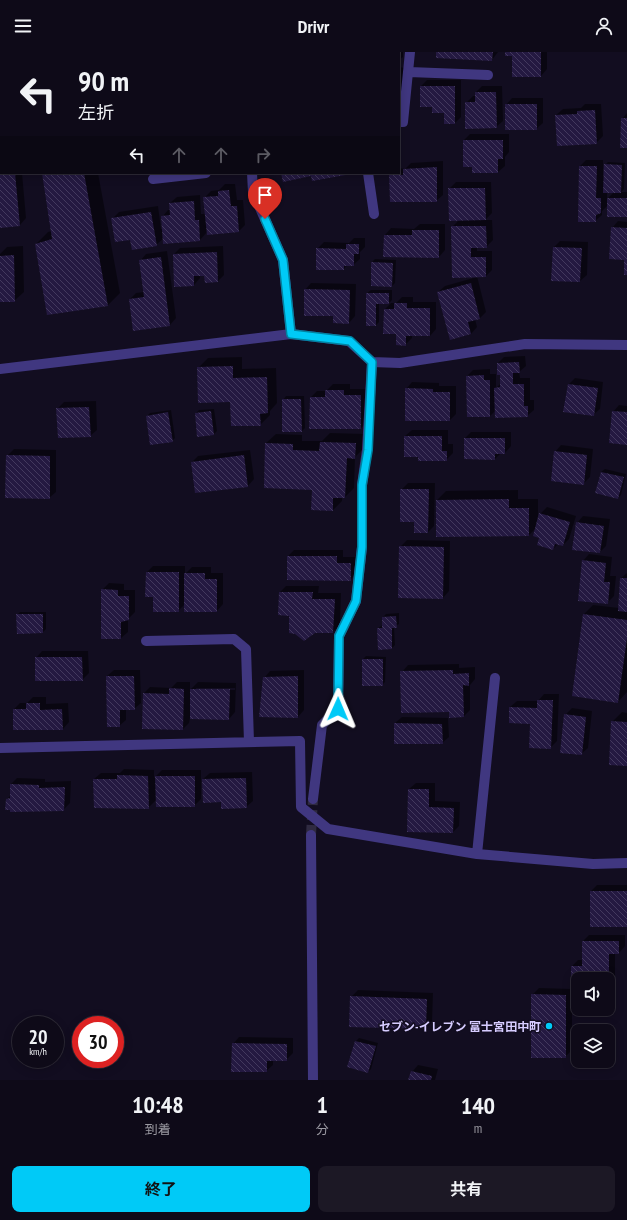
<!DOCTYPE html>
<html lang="ja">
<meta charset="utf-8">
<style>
:root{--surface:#0e0a18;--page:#1c1825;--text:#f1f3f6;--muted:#9b9aa2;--line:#2e2b37;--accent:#00caf7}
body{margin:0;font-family:"PT Sans Narrow","Noto Sans JP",sans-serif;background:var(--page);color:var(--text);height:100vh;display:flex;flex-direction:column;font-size:15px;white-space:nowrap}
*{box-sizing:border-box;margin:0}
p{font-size:13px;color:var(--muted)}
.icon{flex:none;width:22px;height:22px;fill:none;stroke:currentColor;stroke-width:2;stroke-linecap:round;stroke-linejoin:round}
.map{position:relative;height:1028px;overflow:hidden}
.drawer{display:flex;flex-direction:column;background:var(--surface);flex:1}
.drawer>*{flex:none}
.hud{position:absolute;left:0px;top:0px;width:400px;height:122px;box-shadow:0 2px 10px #0003,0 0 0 1px var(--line);background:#0e0a18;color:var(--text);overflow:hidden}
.tools{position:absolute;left:571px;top:920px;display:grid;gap:8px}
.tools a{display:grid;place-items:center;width:44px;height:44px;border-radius:8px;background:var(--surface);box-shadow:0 2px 10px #0003,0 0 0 1px var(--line);font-size:20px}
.speed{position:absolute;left:12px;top:964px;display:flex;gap:8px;font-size:20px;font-weight:700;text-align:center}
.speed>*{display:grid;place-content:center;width:52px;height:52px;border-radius:50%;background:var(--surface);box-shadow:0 2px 10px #0003,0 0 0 1px var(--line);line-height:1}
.speed small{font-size:10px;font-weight:400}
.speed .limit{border:6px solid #d22;background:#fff;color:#111}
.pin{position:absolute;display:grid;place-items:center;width:34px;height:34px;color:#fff;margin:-41px -17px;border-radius:50% 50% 50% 0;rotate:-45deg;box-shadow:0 0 4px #0007}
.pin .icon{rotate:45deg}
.me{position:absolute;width:44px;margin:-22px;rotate:1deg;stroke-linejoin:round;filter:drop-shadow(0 0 3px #0008)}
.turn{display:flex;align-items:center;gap:14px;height:84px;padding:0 12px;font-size:18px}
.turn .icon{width:52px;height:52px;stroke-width:2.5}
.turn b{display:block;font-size:28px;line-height:34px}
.lanes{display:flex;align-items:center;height:38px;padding:0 12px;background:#0003;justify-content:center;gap:20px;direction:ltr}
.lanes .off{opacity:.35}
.eta{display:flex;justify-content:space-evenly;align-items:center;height:68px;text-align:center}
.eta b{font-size:24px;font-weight:700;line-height:28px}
.action{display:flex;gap:8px;margin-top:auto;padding:8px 12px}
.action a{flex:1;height:46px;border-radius:8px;background:var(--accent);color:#111;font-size:16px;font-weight:700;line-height:46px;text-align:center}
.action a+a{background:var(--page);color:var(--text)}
header{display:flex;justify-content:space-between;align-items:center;height:52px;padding:0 12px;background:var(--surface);font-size:18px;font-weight:700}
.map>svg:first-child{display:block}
</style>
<header><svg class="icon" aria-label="menu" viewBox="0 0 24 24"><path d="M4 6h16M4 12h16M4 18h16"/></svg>Drivr<svg class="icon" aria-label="person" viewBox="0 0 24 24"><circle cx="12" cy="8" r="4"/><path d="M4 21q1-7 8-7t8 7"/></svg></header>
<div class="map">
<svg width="627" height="1028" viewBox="0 0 627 1028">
<defs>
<pattern id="building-back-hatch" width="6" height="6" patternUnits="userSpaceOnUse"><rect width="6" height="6" fill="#241941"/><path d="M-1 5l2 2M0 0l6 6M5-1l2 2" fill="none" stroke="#43395e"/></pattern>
</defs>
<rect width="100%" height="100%" fill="#120d20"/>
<path fill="#0007" fill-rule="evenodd" d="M56,0H76V1H54Z
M152,0H168L163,1Z
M273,0H320V1H273Z
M324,0H350L349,1Z
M363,0H403V5L399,8V1H363Z
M437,0H498L492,8Z
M506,0H547V17L541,24L513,3Z
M399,15L405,16L403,49L399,53Z
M427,28H461V65L455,71L445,60L433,54L421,34Z
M482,34H502L503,69L496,75L466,51L473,44H476V40Z
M512,46H543V71L536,77L506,53Z
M585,52H601L603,84L596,91L556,63L563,57L581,56Z
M627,61V95L622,67Z
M470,82H509V100L505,105V114L498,120H473V114L464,88Z
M1,104V121H22L26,166L20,173L0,175Z
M586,108H603V123H605V113L608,110L625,111L624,137L621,140H627V164L608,153L602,159V163L595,169L580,114ZM607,140H614L607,147Z
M443,109V143L436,149L390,122L391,121H399V116L405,117L411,111Z
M43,121H98L120,241L108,253L36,192L48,180L52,179Z
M456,130H491L492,161L485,168H492L493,188L486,195H477V199H492V218L486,224H477L486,260L480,266L475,267L477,275L471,282L438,240L445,234L477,225L452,175L459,168L449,137Z
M225,132H235L237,148H243L245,173L239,179L207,180L200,188L164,191V186L156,193L131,187L112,167L119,160L158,154L161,177H163L162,165L168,158H171L170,151L177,145L200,143L201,162H206L204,146L211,139L219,138Z
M618,169L627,170V222L625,207L612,176Z
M420,172H445V198L439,205L384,204L385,183L391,176L414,177Z
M354,186H365V195L360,200V207L353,213H347L344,217L317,197L324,190L349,191Z
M560,189L588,190L587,223L580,229L552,228L554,195Z
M23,194L24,240L14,249H0V202L7,195Z
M223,194L224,223L218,229L205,223H200V226L194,233L174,202L180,196Z
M167,199L176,266L170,273L134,278L130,247L136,241L144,240L140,209L146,202Z
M375,207L396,208L395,231L392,234L372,210Z
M311,231L356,232L355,264L349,271L334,270V263L305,238Z
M371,238H392V248L389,251H396L402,245H413V250H436V277L430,284H412V286L405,293L397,281L385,257L391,251H379V270L376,273H367V241Z
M525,304L526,314L519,320L520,326H530V348H534V358L527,364L496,358L490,364L467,324L473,318L490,317V322H496V336L501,331V322L498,311L504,305Z
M242,305V317L276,316L277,351L270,359V363L260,373L231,349L198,316L208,306Z
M575,326L603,330L600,357L593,363L568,333Z
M412,330L439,331V334H456V362L450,368L406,337Z
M333,332H350V337H367V370L361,376L311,345L317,339H326Z
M286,344H304L305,376L302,379L283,348Z
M96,349L97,378L90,384L58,356L64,350Z
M619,353L627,354V392L613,360Z
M214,357L217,379L214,382L196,361L199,358Z
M171,358L175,386L172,389L147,364L150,361Z
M412,378H448V392H453V401L446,408L419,404L405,384Z
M471,380H511V394L505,401H501L495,407L465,406V386Z
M330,381L365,382L364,396L355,405L354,436L345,445H342V449L333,458L266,391L276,382L302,383V389H322Z
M561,393L593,397L590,425L583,432L555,400Z
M14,397L56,398V440L49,446L7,404Z
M250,398L254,427L248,434L192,410L198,404Z
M605,417L626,422L621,443L618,446L601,420Z
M408,431H435L434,474L428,480L415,469L401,438Z
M518,438V447H538V467L540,462L547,455L576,464L569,487L563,493L558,492L553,497L540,486L536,476L529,483L437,448L446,439Z
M583,464L610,467L606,494L600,500L577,471Z
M407,488L450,489L449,539L443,546L400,495Z
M294,498H343V505H357V521L350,528L288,504Z
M589,502L612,505L610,524H616L614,544L608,550L583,509Z
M153,514H185V522L192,515H211V521H223V552L217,559H185V552L178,559L154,544L147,520Z
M627,521V640L618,650L584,562L593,553L619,556L621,526Z
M109,531L124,532V538H135V560L128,567V580L121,586H102V538Z
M286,534H319L318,541H341L340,573L333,580L290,563L280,540Z
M20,560H46V577L43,580L17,563Z
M399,561V572L394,575L395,593L392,596H379L378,576L383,573V565L386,562Z
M42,599H88L89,621L82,628L36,606Z
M366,604L386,605L385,630L382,633L363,607Z
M459,612V616L475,615V627L470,633V658L464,664L450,659L402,620L408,613Z
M114,618H140L141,651L134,657H126V668L119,674L107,624Z
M304,618V658L298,665L264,626L270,619Z
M177,630H190V638L198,630L236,631L235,660L229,667L190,666L189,671L183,677L144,641L150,635L171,636ZM196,636H235V638H196Z
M544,642H559L557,689L550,696L531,671L510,655L517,649H538Z
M33,645H46V652L68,651L69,670L63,677L14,657L20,651H27Z
M572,656L592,659L588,696L581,702L565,663Z
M622,660L627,661V713L612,670Z
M402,665L448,666L449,685L442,691L395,671Z
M124,717L154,718V726L162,718H201V747L194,754L157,747L148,756L94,727L101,721H120Z
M252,720L253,749L246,755L222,749L203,727L210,721Z
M17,726L45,727V730L71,729L70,751L63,758L7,747L11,743V732Z
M416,731H435V749L460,750L459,774L453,780L409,737Z
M597,833H627V874L591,839Z
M589,883H625V894L619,901H615V926L609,932L608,927H578V932L572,914L578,908H583V889Z
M539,936L572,937V998L565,1005L532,943Z
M358,938L433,941L432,970L426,976L351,945Z
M239,985L293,986V1001L286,1008H273V1013L266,1019L233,992Z
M359,986L378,991L371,1017L368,1020L349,1015L356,989Z
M418,1013L438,1017L435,1028H409L412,1020Z"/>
<path fill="url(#building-back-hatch)" d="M436,0H493L492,9L436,6Z
M505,0H541V25H512V4H505Z
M420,34H455V72H444V61H432V55H420Z
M475,40H496L497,76L465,77V50H475Z
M505,52H537V78H505Z
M595,58L597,92L557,94L555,63L577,62V59Z
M621,66H627V96H620Z
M463,88H503V107H498V121H472V115H463Z
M604,112L622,113L621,141H603Z
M579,114H597L596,146H601V161L596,163V170H578Z
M437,115V150H390L389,122L403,123V117Z
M0,121H15L20,174L0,176Z
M42,121H84L108,254L47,263L35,192L52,187Z
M281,121H351V122L312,129L311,124L283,130Z
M448,136H485L486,168L449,169Z
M229,138L231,154H237L239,180L207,183L203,145L218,144V139Z
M607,146H627V165H607Z
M194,149L195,168H199L200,189L163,192L161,164L170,163L169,151Z
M151,160L157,194L132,198L130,188L115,190L111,166Z
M451,174H486L487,196H471V205H486V225L452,226Z
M611,175L627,176V223H624V208L609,207Z
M412,178H439V206L383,205L384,183H412Z
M346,192H359V202H354V214H344V218H316V196L346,197Z
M553,195L582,196L580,230L551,229Z
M217,200L218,230L205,231L204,224H194V234L174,235L173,202Z
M14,203L15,250H0V204Z
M161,205L170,274L133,279L129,247L144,245L139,208Z
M371,210L393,211L392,235L371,234Z
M471,231L480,267L468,270L471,282L450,288L437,240Z
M304,237L350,238L349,272L333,271V264H304Z
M366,241H389V252H376V274H366Z
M394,251H407V256H430V284H406V294L396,293V282H383L384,257H394Z
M519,310L520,321H513V332H524V354H528V365L495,366L494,336L500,335V323H497V311Z
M233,314V326L267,325L268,361L260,362L261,374H231L230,350L198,351L197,315Z
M484,323V328H490V365H467L466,324Z
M568,332L598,336L594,364L563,360Z
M405,336L433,337V340H450V369H405Z
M325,338H344V343H361V377H309L310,345H325Z
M282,347H301L302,380H282Z
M89,355L91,385L58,386L56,356Z
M211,359L214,383L197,385L195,361Z
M612,359L627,360V393L609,391Z
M168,360L173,390L150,393L146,364Z
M404,384H442V399H447V409H418V405H404Z
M464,386H505V402H495V408L464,407Z
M320,390L356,391L355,407L347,406L345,446H333V459L311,458L312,438L264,436L265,391L293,392V398L319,399Z
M554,399L587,403L584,433L551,429Z
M6,403L50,404V447L5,446Z
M244,403L248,435L195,441L191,410Z
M601,420L624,425L618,447L595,441Z
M400,437H429L428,481H414V470H400Z
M509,447V456H529V484L436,485V448Z
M539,461L570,470L563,494L555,492L553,498L537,493L539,486L533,484Z
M576,470L604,474L600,501L572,498Z
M399,494L444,495L443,547L398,546Z
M287,504H337V511H351V529L287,528Z
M582,508L606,511L604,530H610L608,552L578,549Z
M146,520H179V560H153V545H145Z
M184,521H205V527H217V560H184Z
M620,526H627V560L618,559Z
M101,537L118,538V544H129V568L121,570V587H101Z
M279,540H313L312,547H335L333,581H315L304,589L295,582L289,581V564L278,563Z
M16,562H43V581L17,582Z
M583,562L627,568V586L618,651L572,644Z
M396,564L397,576H392V597L378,598L377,576H382V565Z
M35,605H82L83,629H35Z
M362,607H383V634H362Z
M453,618V622L469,621V634L463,633L464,665L449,666V660L401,661L400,619Z
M106,624H134L135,658H120V675H107Z
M298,624V666L259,665L263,625Z
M169,636L184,637L183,678L142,677L143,641L169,642Z
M190,637H230L229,668L190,667Z
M537,648H553L551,697L529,696L530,672L509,671V655L537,656Z
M26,651H40V658L62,657L63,678H13V657H26Z
M564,662L586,665L582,703L560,701Z
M611,669L627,670V714L609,713Z
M394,671L442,672L443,692H394Z
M117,723L148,724L149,757L94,756L93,727H117Z
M155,724H195V755H156Z
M246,726L247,756L221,757V750L203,751L202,727Z
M10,732L39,733V736L65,735L64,759L10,760V758H5L6,747L10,746Z
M408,737H429V755L454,756L453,781L407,780Z
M590,839H627V875H590Z
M582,889H619V902H609V933H608V927H578V933H571V914H582Z
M531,942L566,943V1006H531Z
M350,944L427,947L426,977L349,975Z
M355,989L376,994L368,1021L347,1015Z
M232,991L287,992V1009H267V1020H231Z
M411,1019L432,1024L431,1028H408Z"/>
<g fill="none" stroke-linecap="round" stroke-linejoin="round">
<path stroke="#2f2a41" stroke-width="10" stroke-dasharray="10 5" stroke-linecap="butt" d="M311,783L313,747"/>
<path stroke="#403780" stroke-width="10" d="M252,0V1
M32,1L34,0
M409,20L488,23
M399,70H403L410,0
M0,82H1
M252,121L253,140L283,208L291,282
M368,121L374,162
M153,127L206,121
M0,317L291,282L349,289L372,310L400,311L525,292L627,293
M146,589L234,587L246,597L249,690
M0,696L300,689L301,755L328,777L477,802L593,812L627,811
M313,747L322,673L338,657L339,584L356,549L362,495V433L367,398L372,310
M311,783L313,1028
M477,802L495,626"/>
</g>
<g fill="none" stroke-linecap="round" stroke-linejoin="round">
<g stroke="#0083a1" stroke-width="10">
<path id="route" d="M265,167L283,208L291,282L350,289L372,310L368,398L362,433V495L356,549L339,584L338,657"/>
</g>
<use href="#route" stroke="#00caf7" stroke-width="7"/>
</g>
<circle fill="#00caf7" stroke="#120d20" stroke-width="1.5" cx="549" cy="974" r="4"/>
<g text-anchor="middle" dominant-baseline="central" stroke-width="3" stroke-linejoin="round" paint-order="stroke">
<g font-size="12" font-weight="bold" fill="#d6ccff" stroke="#120d20" text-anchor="end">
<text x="541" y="974">セブン-イレブン 富士宮田中町</text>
</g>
</g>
</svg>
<div class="tools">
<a><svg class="icon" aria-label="sound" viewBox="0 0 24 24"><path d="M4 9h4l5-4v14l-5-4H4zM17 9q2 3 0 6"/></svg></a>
<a><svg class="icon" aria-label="layers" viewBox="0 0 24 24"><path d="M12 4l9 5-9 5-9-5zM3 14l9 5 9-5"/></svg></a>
</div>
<div class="speed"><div>20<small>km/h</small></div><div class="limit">30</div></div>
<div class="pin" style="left:265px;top:167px;background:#d93025"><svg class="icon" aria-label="arrive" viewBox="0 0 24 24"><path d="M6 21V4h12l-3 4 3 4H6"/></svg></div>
<svg class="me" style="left:338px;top:657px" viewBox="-20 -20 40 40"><path d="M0-17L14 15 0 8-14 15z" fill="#00caf7" stroke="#fff" stroke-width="4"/></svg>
<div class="hud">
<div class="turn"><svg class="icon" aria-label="left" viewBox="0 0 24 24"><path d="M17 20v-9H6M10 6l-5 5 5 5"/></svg><div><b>90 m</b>左折</div></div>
<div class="lanes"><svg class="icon" aria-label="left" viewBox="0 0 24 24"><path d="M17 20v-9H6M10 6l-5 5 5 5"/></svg><svg class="icon off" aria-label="ahead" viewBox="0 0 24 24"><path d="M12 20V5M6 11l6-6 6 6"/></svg><svg class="icon off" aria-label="ahead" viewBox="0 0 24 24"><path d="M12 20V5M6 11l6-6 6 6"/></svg><svg class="icon off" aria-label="right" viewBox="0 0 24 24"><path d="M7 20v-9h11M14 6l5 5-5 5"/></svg></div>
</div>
</div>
<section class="drawer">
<div class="eta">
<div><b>10:48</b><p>到着</p></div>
<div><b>1</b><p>分</p></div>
<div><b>140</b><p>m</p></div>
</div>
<div class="action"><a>終了</a><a>共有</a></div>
</section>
